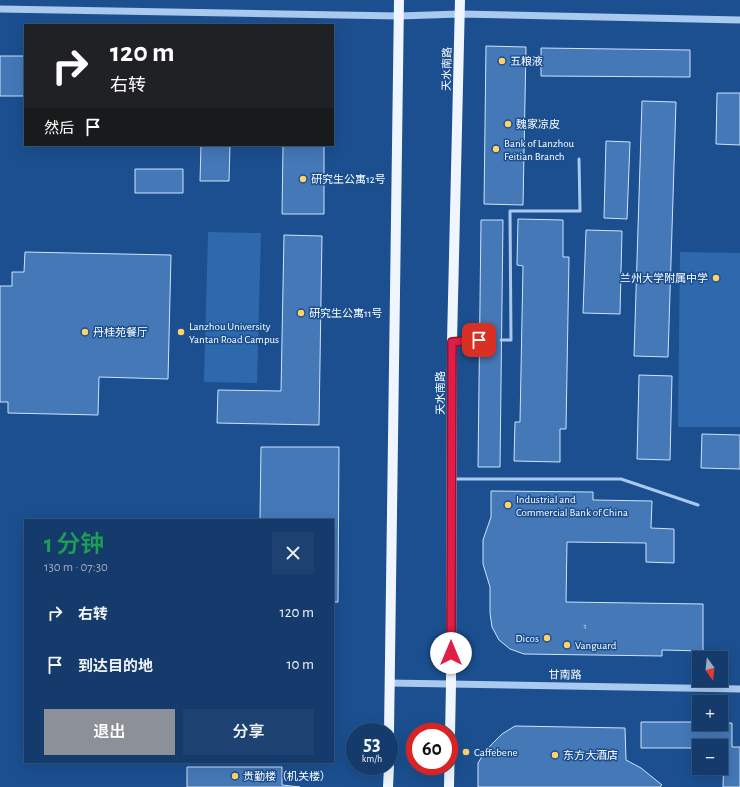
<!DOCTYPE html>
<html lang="zh">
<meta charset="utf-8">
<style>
:root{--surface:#143b6b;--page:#1d4271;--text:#f1f3f6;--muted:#9dadc1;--line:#33557e;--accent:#8c9099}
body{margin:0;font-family:"Alegreya Sans","Noto Sans SC",sans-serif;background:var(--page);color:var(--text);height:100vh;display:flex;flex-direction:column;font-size:15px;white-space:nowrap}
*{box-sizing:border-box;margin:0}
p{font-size:13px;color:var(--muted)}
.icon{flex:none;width:22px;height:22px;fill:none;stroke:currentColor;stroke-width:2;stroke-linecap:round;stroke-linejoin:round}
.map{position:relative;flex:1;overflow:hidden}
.side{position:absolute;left:24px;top:519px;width:310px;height:244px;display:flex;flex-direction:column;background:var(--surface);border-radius:0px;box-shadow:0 4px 16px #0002,0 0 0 1px var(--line)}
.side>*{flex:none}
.top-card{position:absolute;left:24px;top:24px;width:310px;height:122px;border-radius:0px;box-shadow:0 4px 16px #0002,0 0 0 1px var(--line);background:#202124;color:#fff;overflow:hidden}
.needle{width:26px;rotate:165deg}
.buttons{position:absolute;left:692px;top:651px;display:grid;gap:8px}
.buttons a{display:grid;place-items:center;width:36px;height:36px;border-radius:0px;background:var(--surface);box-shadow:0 4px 16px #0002,0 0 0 1px var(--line);font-size:20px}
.speed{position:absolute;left:346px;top:723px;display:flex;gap:8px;font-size:20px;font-weight:700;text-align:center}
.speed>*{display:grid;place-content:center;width:52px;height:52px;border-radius:50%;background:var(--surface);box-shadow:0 4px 16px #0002,0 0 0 1px var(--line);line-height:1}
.speed small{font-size:10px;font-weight:400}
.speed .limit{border:6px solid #d22;background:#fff;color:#111}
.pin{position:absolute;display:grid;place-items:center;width:34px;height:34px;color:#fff;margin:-17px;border-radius:8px;box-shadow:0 2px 6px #0006}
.me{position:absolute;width:44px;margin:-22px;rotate:0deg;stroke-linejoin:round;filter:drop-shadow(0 0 3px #0008)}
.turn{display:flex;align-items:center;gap:14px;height:84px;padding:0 20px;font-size:18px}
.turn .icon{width:52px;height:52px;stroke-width:2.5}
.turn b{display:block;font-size:28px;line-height:34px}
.then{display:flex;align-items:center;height:38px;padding:0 20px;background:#0003;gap:8px;font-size:15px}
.round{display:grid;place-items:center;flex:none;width:42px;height:42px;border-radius:0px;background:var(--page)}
.headline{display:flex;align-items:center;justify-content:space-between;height:68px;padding:0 20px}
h1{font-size:24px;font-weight:600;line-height:30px;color:#1e9e55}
.action{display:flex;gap:8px;margin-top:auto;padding:8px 20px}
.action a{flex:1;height:46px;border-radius:0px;background:var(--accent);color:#fff;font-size:16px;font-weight:600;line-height:46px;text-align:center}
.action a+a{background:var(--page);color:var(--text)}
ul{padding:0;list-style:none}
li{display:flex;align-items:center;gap:12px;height:52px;padding:0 20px}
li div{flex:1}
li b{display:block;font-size:15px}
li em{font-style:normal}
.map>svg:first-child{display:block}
</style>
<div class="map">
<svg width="740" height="787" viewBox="0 0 740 787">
<rect width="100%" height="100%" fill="#1b4f8f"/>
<path fill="#2e69ad" d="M208,232L261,233L257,383L204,382Z
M680,252L740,253V427H678Z"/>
<path fill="#4478b7" stroke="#cfe3fa" d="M486,46L526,47L523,205L484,204Z
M541,48L690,50V77L541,76Z
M0,56H25V96H0Z
M717,93H740V145L716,144Z
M642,101L676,102L668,357L634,356Z
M606,141L630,142L627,219L604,218Z
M201,145H230L229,181H200Z
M283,145H324V214H282Z
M135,169H183V193H135Z
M518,219L563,220V257H569L566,429H560V462L514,461L515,422H520L523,266L517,265Z
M481,220H503L500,467H478Z
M586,230L622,231L620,314L583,313Z
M284,235L322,236L319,425L217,423L218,390L281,391Z
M25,252L171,255L168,379L99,377L98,415L8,413V402H0V286H12V272H24Z
M639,375L672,376L670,460L637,459Z
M702,434L740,435V469L701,468Z
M261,447H339L338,602H333V520H260Z
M491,491L593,492V500L652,501L651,528L674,529V563L646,562V543L567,542L566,602L703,604V651L662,650V656L524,654L510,649L499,640L492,627L490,613V587L483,564V540L491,517Z
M641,722H699V724L732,723V747H740V787H723L724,748H721V746H699V748H641Z
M515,726L625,728L626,760L641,768L662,785L660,787H478V763L486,750L502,734Z
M187,767H282V785L300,787H187Z"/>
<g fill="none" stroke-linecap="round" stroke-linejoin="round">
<path stroke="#a9c9ee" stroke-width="3" d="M501,340H511L510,211H580L579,159
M454,342L479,340
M453,479H621L698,505"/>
<path stroke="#a9c9ee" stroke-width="7" d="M0,9L399,16L460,14L740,20
M389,683L740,689"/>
<path stroke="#f0f6ff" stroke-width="10" d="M389,732L399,0
M388,787L389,766
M449,787L451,684L452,342L460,0"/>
</g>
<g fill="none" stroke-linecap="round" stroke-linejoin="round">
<g stroke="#92132f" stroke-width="10">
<path id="route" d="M451,653L452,342L479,340"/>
</g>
<use href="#route" stroke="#e11d48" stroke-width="7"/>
</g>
<g fill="#ffd166" stroke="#1b4f8f" stroke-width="1.5">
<circle cx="502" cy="61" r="4"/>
<circle cx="508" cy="124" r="4"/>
<circle cx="496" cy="149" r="4"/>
<circle cx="303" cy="179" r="4"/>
<circle cx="716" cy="278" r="4"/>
<circle cx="301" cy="313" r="4"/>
<circle cx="85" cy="332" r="4"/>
<circle cx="181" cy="332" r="4"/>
<circle cx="508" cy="505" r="4"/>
<circle cx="547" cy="638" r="4"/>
<circle cx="567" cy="645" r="4"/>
<circle cx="466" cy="752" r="4"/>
<circle cx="555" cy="755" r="4"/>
<circle cx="235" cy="776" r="4"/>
</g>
<g text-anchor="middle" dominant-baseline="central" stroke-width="3" stroke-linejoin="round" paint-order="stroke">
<g font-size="9" fill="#d0dded">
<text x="585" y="626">1</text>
</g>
<g font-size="11" fill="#fff" stroke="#1b4f8f" text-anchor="start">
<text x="510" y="61">五粮液</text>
<text x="516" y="124">魏家凉皮</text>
<text x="504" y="143">Bank of Lanzhou<tspan x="504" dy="13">Feitian Branch</tspan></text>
<text x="311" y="179">研究生公寓12号</text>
<text x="708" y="278" text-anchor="end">兰州大学附属中学</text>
<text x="309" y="313">研究生公寓11号</text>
<text x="189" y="326">Lanzhou University<tspan x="189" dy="13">Yantan Road Campus</tspan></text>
<text x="93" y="332">丹桂苑餐厅</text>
<text x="516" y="499">Industrial and<tspan x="516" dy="13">Commercial Bank of China</tspan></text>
<text x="539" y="638" text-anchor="end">Dicos</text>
<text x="575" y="645">Vanguard</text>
<text x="474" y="752">Caffebene</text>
<text x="563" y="755">东方大酒店</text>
<text x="243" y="776">贵勤楼（机关楼）</text>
</g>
<g font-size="11" fill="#fff" stroke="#1b4f8f">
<text transform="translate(447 69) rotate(-89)">天水南路</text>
<text transform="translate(440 393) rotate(-90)">天水南路</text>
<text transform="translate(565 675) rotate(1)">甘南路</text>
</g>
</g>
</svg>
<div class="buttons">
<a><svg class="needle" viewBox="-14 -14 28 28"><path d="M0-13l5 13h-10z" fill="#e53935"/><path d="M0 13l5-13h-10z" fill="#9dadc1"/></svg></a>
<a>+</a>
<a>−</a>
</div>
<div class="speed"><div>53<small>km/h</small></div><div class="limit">60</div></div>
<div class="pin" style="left:479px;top:340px;background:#d93025"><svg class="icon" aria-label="arrive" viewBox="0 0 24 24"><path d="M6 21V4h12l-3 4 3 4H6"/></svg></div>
<svg class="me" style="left:451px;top:653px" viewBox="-20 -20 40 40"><circle r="19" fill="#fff"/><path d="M0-13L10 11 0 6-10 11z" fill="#e11d48"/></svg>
<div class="top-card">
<div class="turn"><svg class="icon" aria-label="right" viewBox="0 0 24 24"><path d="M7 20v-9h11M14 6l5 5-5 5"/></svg><div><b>120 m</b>右转</div></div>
<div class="then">然后<svg class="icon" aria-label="arrive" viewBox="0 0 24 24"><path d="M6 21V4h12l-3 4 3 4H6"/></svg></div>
</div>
<section class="side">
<div class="headline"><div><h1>1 分钟</h1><p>130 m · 07:30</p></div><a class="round"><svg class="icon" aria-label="close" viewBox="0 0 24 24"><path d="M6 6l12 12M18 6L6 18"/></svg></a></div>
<ul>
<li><svg class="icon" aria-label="right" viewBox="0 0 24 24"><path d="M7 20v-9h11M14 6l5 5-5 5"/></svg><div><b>右转</b></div><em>120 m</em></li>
<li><svg class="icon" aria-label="arrive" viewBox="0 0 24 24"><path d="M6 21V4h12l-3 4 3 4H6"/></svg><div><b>到达目的地</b></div><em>10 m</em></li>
</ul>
<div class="action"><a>退出</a><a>分享</a></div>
</section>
</div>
